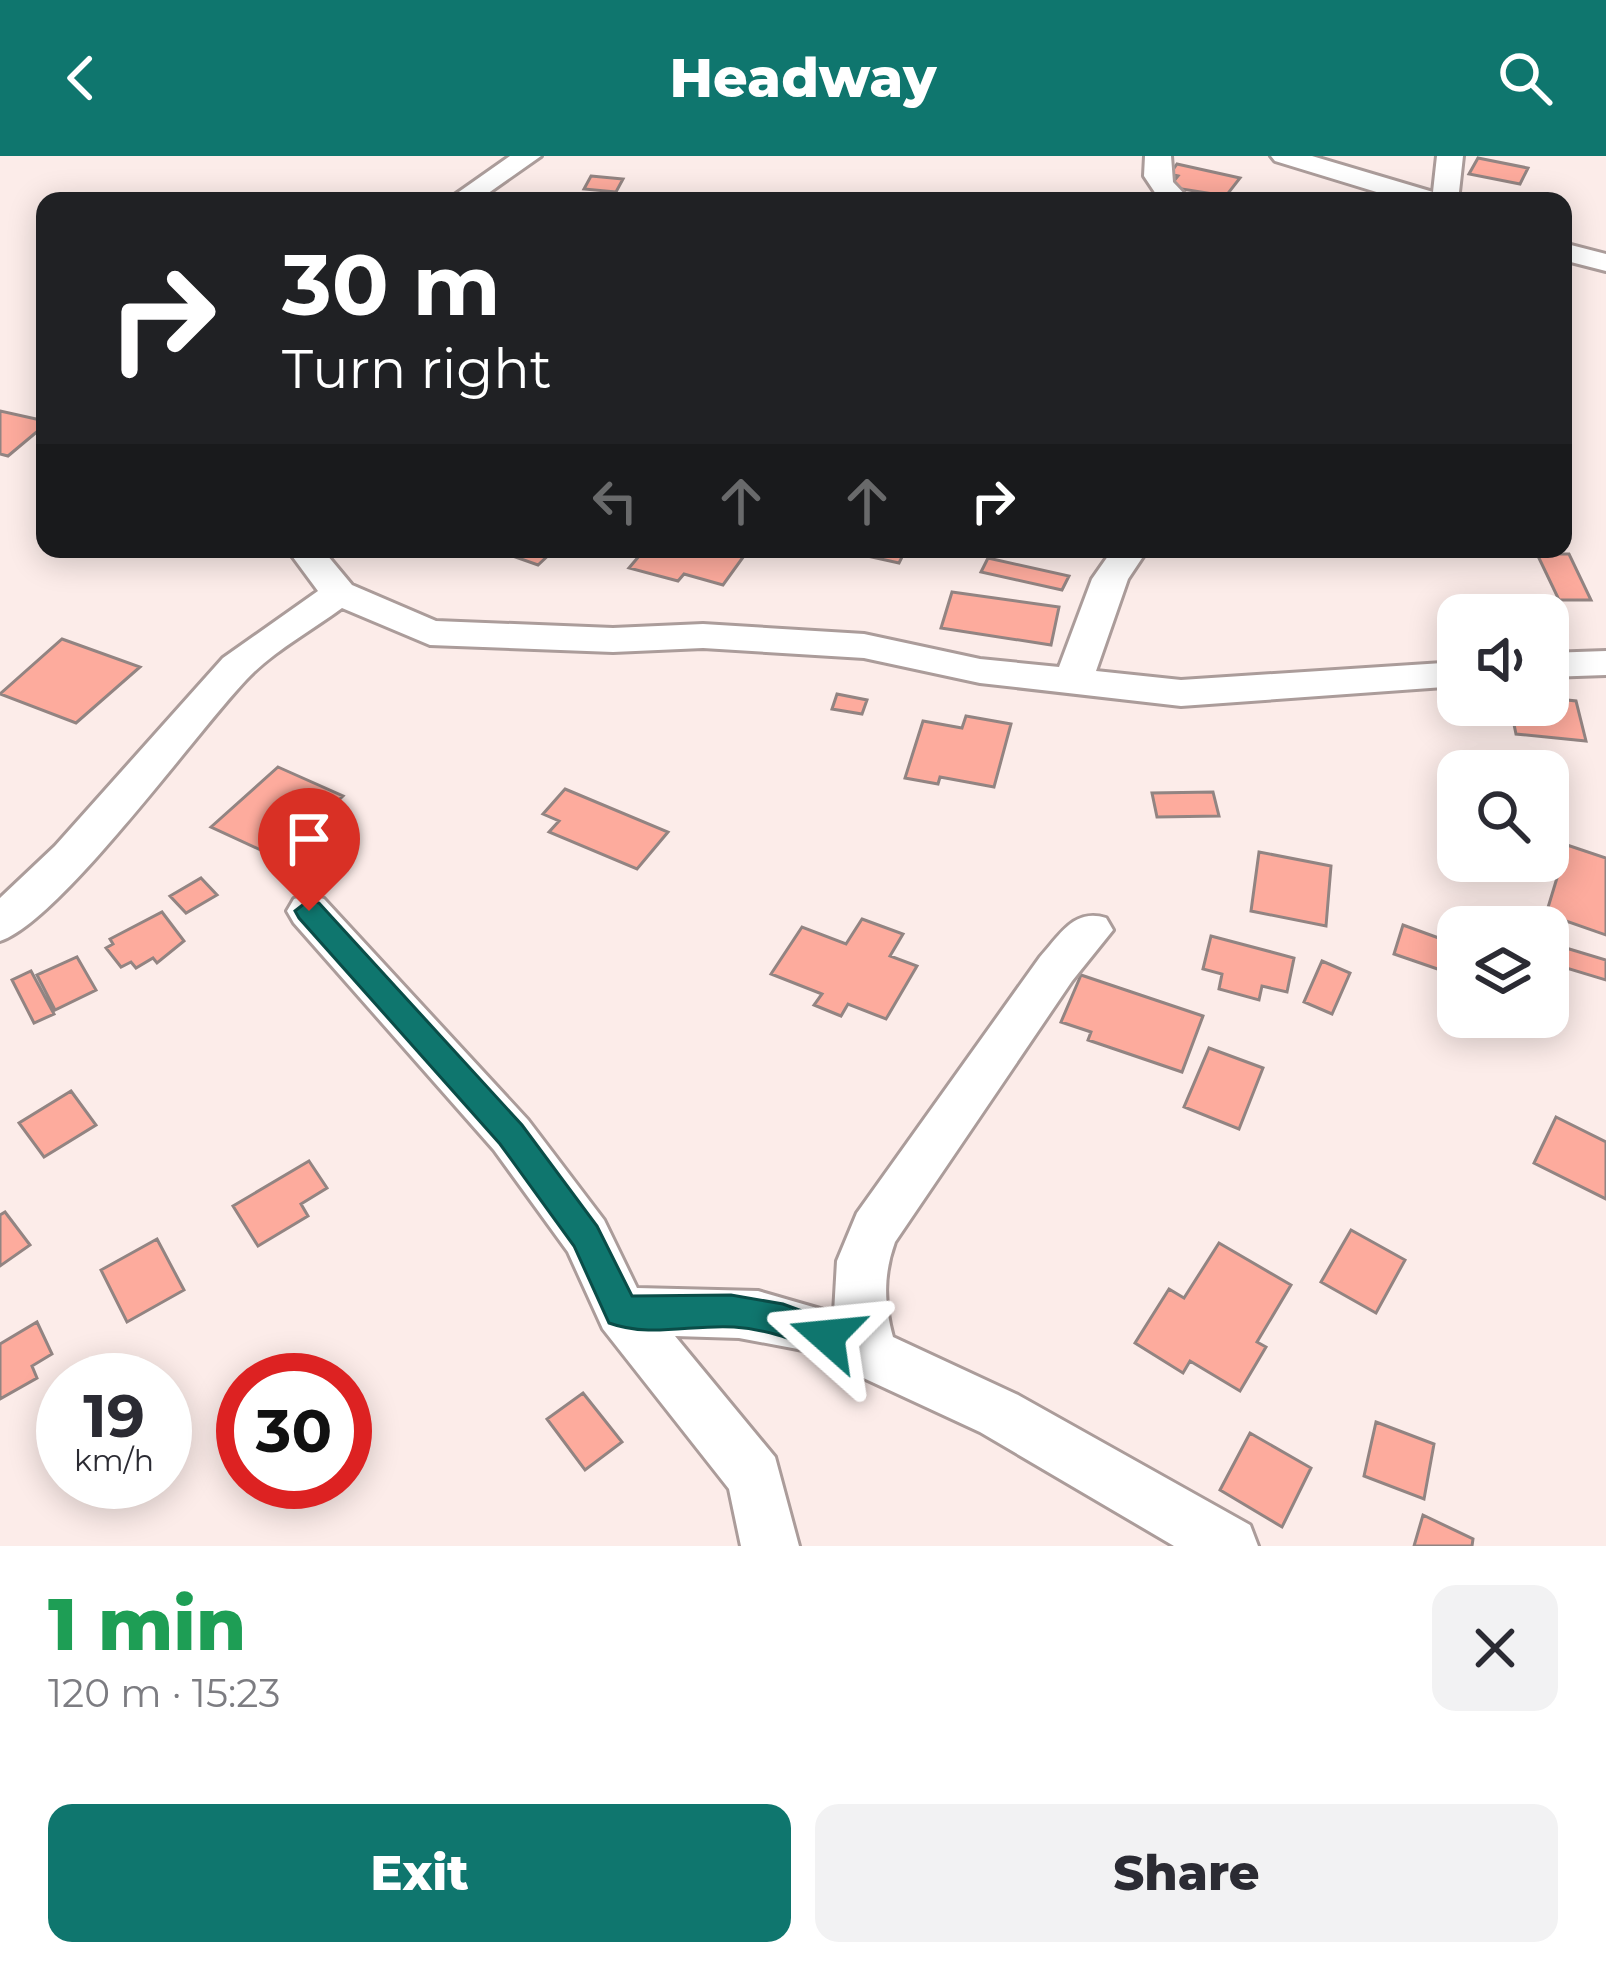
<!DOCTYPE html>
<meta charset="utf-8">
<style>
:root{--surface:#fff;--page:#f2f2f3;--text:#2b2b33;--muted:#7c7c81;--accent:#0f766e}
body{margin:0;font-family:Montserrat,sans-serif;background:var(--page);color:var(--text);height:100vh;display:flex;flex-direction:column;font-size:45px;white-space:nowrap}
*{box-sizing:border-box;margin:0}
p{font-size:39px;color:var(--muted)}
.icon{flex:none;width:66px;height:66px;fill:none;stroke:currentColor;stroke-width:2;stroke-linecap:round;stroke-linejoin:round}
.map{position:relative;height:1390px;overflow:hidden}
.side{display:flex;flex-direction:column;background:var(--surface);flex:1}
.side>*{flex:none}
.banner{position:absolute;left:36px;top:36px;width:1536px;height:366px;border-radius:24px;box-shadow:0 6px 30px #0003;background:#202124;color:#fff;overflow:hidden}
.fabs{position:absolute;left:1437px;top:438px;display:grid;gap:24px}
.fabs a{display:grid;place-items:center;width:132px;height:132px;border-radius:24px;background:var(--surface);box-shadow:0 6px 30px #0003;font-size:60px}
.speed{position:absolute;left:36px;top:1197px;display:flex;gap:24px;font-size:60px;font-weight:700;text-align:center}
.speed>*{display:grid;place-content:center;width:156px;height:156px;border-radius:50%;background:var(--surface);box-shadow:0 6px 30px #0003;line-height:1}
.speed small{font-size:30px;font-weight:400}
.speed .limit{border:18px solid #d22;background:#fff;color:#111}
.pin{position:absolute;display:grid;place-items:center;width:102px;height:102px;color:#fff;margin:-123px -51px;border-radius:50% 50% 50% 0;rotate:-45deg;box-shadow:0 0 12px #0007}
.pin .icon{rotate:45deg}
.me{position:absolute;width:132px;margin:-66px;rotate:288deg;stroke-linejoin:round;filter:drop-shadow(0 0 9px #0008)}
.turn{display:flex;align-items:center;gap:42px;height:252px;padding:0 48px;font-size:54px}
.turn .icon{width:156px;height:156px;stroke-width:2.5}
.turn b{display:block;font-size:84px;line-height:102px}
.lanes{display:flex;align-items:center;height:114px;padding:0 48px;background:#0003;justify-content:center;gap:60px;direction:ltr}
.lanes .off{opacity:.35}
.round{display:grid;place-items:center;flex:none;width:126px;height:126px;border-radius:24px;background:var(--page)}
.headline{display:flex;align-items:center;justify-content:space-between;height:204px;padding:0 48px}
h1{font-size:72px;font-weight:800;line-height:90px;color:#1e9e55}
.action{display:flex;gap:24px;margin-top:auto;padding:24px 48px}
.action a{flex:1;height:138px;border-radius:24px;background:var(--accent);color:#fff;font-size:48px;font-weight:800;line-height:138px;text-align:center}
.action a+a{background:var(--page);color:var(--text)}
header{display:flex;justify-content:space-between;align-items:center;height:156px;padding:0 48px;background:var(--accent);color:#fff;font-size:54px;font-weight:800}
.map>svg:first-child{display:block}
</style>
<header><svg class="icon" aria-label="back" viewBox="0 0 24 24"><path d="M15 5l-7 7 7 7"/></svg>Headway<svg class="icon" aria-label="search" viewBox="0 0 24 24"><circle cx="10" cy="10" r="6"/><path d="M15 15l6 6"/></svg></header>
<div class="map">
<svg width="1606" height="1390" viewBox="0 0 1606 1390">
<rect width="100%" height="100%" fill="#fcece9"/>
<path fill="#fdab9d" stroke="#928482" stroke-width="3" d="M1478,2L1528,12L1520,28L1469,18Z
M1177,8L1240,22L1226,40L1169,31L1178,20L1170,18Z
M591,20L623,23L616,36L584,33Z
M0,255L45,265V269L8,300L0,298Z
M493,393H555L538,409Z
M645,393H749L723,429L684,418L678,425L629,412Z
M851,393H906L899,407L849,396Z
M1537,398H1569L1591,444H1559Z
M988,402L1069,420L1062,434L981,416Z
M952,436L1059,451L1051,489L941,472Z
M62,483L140,511L76,567L0,538Z
M837,538L867,544L862,558L832,553Z
M1548,542L1576,545L1586,585L1516,578L1510,549H1548Z
M966,560L1011,568L994,631L940,621L938,628L905,622L923,565L962,572Z
M278,611L343,640L278,702L211,671Z
M565,633L668,676L637,713L549,676L559,665L543,658Z
M1213,636L1219,660L1157,661L1152,637Z
M1567,689L1606,702V779L1546,758Z
M1259,696L1331,710L1326,770L1251,755Z
M201,722L217,739L186,757L170,740Z
M162,756L184,785L157,807L153,802L136,812L131,806L121,811L106,792L113,788L110,783Z
M862,763L903,778L890,800L917,810L886,863L848,848L841,860L814,849L822,838L771,818L802,771L846,788Z
M1403,769L1458,789L1452,818L1394,798Z
M1211,780L1294,802L1287,836L1262,830L1259,844L1219,833L1222,818L1203,813Z
M1556,789L1606,804V824L1553,808Z
M77,801L96,834L55,854L37,819Z
M1322,805L1350,817L1332,858L1304,846Z
M31,815L54,858L34,867L12,824Z
M1081,819L1203,860L1182,916L1088,884L1091,876L1061,866Z
M1209,892L1263,912L1239,973L1184,951Z
M71,935L96,969L44,1001L19,967Z
M1556,961L1606,986V1043L1534,1007Z
M309,1005L327,1032L301,1048L308,1060L258,1090L233,1050Z
M5,1056L30,1089L0,1110V1059Z
M1351,1074L1405,1104L1376,1157L1321,1126Z
M157,1083L184,1134L127,1166L101,1114Z
M1219,1087L1291,1129L1257,1186L1266,1191L1240,1235L1190,1205L1183,1217L1135,1187L1169,1133L1184,1142Z
M37,1166L52,1198L32,1210L37,1222L0,1243V1188Z
M583,1237L622,1286L585,1314L547,1263Z
M1376,1266L1434,1288L1424,1343L1364,1320Z
M1250,1277L1311,1312L1282,1371L1220,1334Z
M1423,1359L1473,1383L1472,1390H1414Z"/>
<g fill="none" stroke-linecap="round" stroke-linejoin="round">
<g stroke="#ab9c9a" stroke-width="6">
<path id="street" d="M510,0H541L477,45H446Z
M1145,0H1171L1173,26L1191,45L1158,41L1144,20Z
M1271,0H1312L1433,36L1437,0H1463L1458,45H1406L1275,5Z
M1563,87L1606,98V115L1563,104Z
M287,393H322L352,429L436,465L613,472L703,468L864,478L980,503L1059,511L1092,423L1113,393H1148L1128,423L1096,515L1181,524L1458,506V530L1181,550L980,527L864,502L703,492L613,496L430,489L342,452C311,475 272,496 246,524C195,578 59,766 0,785V742L55,690L223,502L318,435Z
M1606,495V519L1548,521V497Z
M309,739L324,743L528,964L604,1064L637,1132L758,1135L834,1157L837,1105L857,1057L1040,801C1060,779 1074,752 1106,762L1113,774L1072,825L895,1086C883,1119 884,1148 893,1181L1018,1239L1250,1369L1258,1390H1174L980,1276L803,1194L739,1182L675,1180L775,1301L799,1390H741L729,1333L603,1173L568,1096L494,994L294,767L287,755L294,743Z"/>
</g>
<use href="#street" fill="#fff" fill-rule="evenodd"/>
</g>
<path fill="#0f766e" stroke="#0a4d48" stroke-width="3" d="M309,744L319,747L522,969L597,1070L632,1140L731,1139L783,1148L840,1169L845,1180L840,1192L827,1196C797,1185 767,1173 734,1171C693,1168 650,1182 609,1167L574,1090L500,988L299,762L295,755Z"/>
</svg>
<div class="fabs">
<a><svg class="icon" aria-label="sound" viewBox="0 0 24 24"><path d="M4 9h4l5-4v14l-5-4H4zM17 9q2 3 0 6"/></svg></a>
<a><svg class="icon" aria-label="search" viewBox="0 0 24 24"><circle cx="10" cy="10" r="6"/><path d="M15 15l6 6"/></svg></a>
<a><svg class="icon" aria-label="layers" viewBox="0 0 24 24"><path d="M12 4l9 5-9 5-9-5zM3 14l9 5 9-5"/></svg></a>
</div>
<div class="speed"><div>19<small>km/h</small></div><div class="limit">30</div></div>
<div class="pin" style="left:309px;top:755px;background:#d93025"><svg class="icon" aria-label="arrive" viewBox="0 0 24 24"><path d="M6 21V4h12l-3 4 3 4H6"/></svg></div>
<svg class="me" style="left:827px;top:1180px" viewBox="-20 -20 40 40"><path d="M0-17L14 15 0 8-14 15z" fill="#0f766e" stroke="#fff" stroke-width="4"/></svg>
<div class="banner">
<div class="turn"><svg class="icon" aria-label="right" viewBox="0 0 24 24"><path d="M7 20v-9h11M14 6l5 5-5 5"/></svg><div><b>30 m</b>Turn right</div></div>
<div class="lanes"><svg class="icon off" aria-label="left" viewBox="0 0 24 24"><path d="M17 20v-9H6M10 6l-5 5 5 5"/></svg><svg class="icon off" aria-label="ahead" viewBox="0 0 24 24"><path d="M12 20V5M6 11l6-6 6 6"/></svg><svg class="icon off" aria-label="ahead" viewBox="0 0 24 24"><path d="M12 20V5M6 11l6-6 6 6"/></svg><svg class="icon" aria-label="right" viewBox="0 0 24 24"><path d="M7 20v-9h11M14 6l5 5-5 5"/></svg></div>
</div>
</div>
<section class="side">
<div class="headline"><div><h1>1 min</h1><p>120 m · 15:23</p></div><a class="round"><svg class="icon" aria-label="close" viewBox="0 0 24 24"><path d="M6 6l12 12M18 6L6 18"/></svg></a></div>
<div class="action"><a>Exit</a><a>Share</a></div>
</section>
